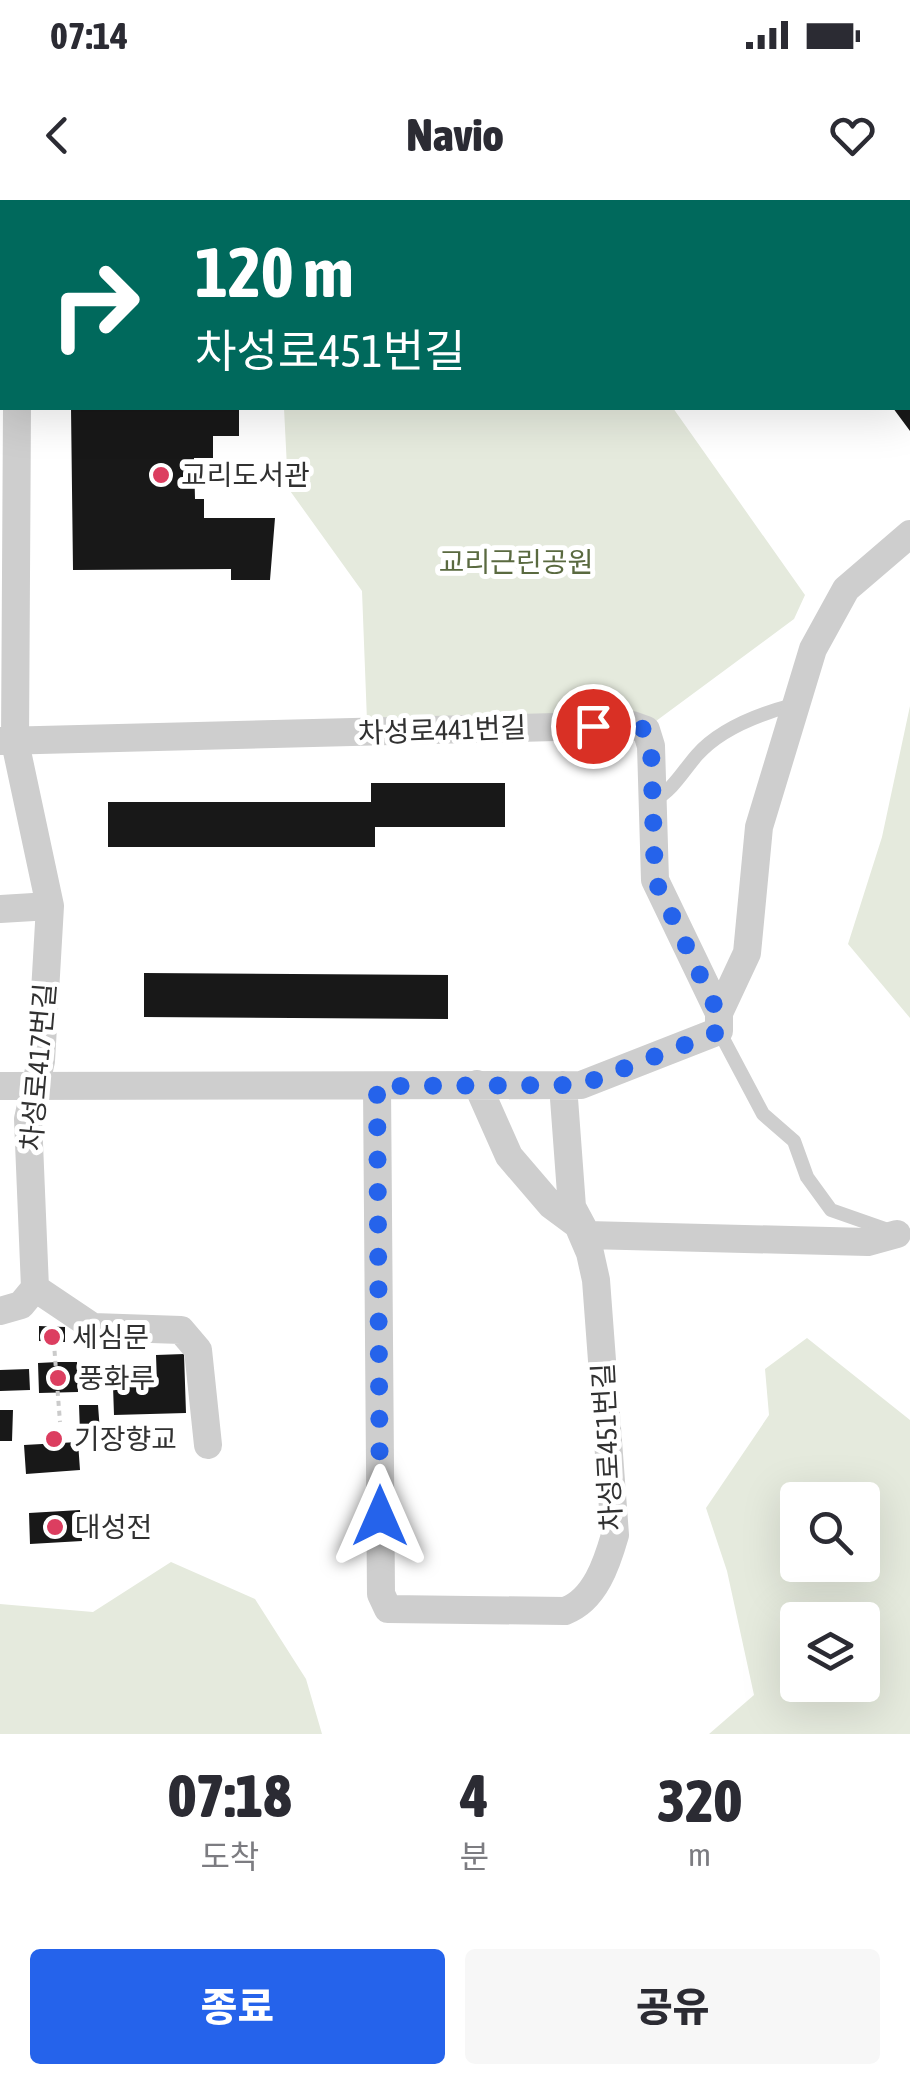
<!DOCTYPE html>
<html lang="ko">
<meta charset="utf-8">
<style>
:root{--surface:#fff;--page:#f7f7f7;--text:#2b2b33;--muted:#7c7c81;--accent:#2563eb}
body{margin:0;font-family:"Asap Condensed","Noto Sans KR",sans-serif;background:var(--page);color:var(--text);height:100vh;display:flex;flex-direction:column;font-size:38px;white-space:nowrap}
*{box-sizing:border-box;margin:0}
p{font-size:32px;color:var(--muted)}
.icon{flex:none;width:55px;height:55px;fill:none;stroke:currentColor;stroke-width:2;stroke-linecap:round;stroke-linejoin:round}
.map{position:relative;height:1534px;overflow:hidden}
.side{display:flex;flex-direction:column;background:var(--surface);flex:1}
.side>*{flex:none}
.banner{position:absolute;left:0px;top:0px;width:910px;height:210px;box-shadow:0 10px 40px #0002;background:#00695c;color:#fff;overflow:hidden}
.controls{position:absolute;left:780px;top:1282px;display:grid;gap:20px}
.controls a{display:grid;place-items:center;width:100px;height:100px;border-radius:10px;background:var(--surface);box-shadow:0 10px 40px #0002;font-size:50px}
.pin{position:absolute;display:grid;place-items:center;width:85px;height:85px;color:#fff;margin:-42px;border:5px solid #fff;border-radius:50%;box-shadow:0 2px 10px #0007}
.me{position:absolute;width:110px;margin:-55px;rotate:0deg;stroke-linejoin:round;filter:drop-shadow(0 0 8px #0008)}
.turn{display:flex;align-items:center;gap:35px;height:210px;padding:0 30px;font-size:45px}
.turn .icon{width:130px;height:130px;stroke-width:2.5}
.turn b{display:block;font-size:70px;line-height:85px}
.eta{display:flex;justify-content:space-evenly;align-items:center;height:170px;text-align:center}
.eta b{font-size:60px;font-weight:800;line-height:70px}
.action{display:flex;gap:20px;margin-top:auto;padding:20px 30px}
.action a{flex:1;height:115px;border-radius:10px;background:var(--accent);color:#fff;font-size:40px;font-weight:800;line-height:115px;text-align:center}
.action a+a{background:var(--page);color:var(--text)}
.status{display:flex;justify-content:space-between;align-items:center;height:70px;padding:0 50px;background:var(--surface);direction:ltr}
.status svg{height:28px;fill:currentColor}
header{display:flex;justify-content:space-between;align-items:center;height:130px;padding:0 30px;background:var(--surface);font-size:45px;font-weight:800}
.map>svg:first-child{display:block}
</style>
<div class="status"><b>07:14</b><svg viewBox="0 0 49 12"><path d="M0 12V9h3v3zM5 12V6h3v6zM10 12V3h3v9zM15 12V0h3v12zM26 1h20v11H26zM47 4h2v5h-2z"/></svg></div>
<header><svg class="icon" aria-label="back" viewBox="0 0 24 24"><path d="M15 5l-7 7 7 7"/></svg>Navio<svg class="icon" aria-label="heart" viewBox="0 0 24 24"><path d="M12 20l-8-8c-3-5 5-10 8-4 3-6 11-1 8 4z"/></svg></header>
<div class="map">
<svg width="910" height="1534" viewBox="0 0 910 1534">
<rect width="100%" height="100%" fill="#fff"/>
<path fill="#e5eadd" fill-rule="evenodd" d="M275,0H803L800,2Z
M284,208H673L805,395L794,419L652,524L628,511L367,521L362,391L288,288Z
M910,506V818L848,744L882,637Z
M807,1138L910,1220V1534H709L754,1495L727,1371L706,1308L769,1215L765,1169ZM798,1300H862V1365H798ZM798,1420H862V1485H798Z
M171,1362L255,1399L306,1479L322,1534H0V1404L93,1412Z"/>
<path fill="#181818" d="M71,208H239V236H213V258H194L195,299H204V318H275L270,380H231V369L73,370Z
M893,208H910V231Z
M371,583H505V627H375V647H108V602H371Z
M144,773L448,775V819L144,817Z
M39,1126L65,1127V1142L39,1141Z
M184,1154L186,1213L114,1215L113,1186L157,1184L156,1155Z
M58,1162H77L78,1192L39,1193L38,1163Z
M29,1169L30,1190L0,1191V1170Z
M79,1205H98L100,1232L80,1233Z
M0,1210H13L12,1241H0Z
M78,1242L80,1270L26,1274L24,1245Z
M80,1310L82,1341L30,1344L29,1313Z"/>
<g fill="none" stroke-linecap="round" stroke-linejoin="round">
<path stroke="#cbcbcb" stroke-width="4" stroke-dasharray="5 5" stroke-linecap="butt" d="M53,1131L60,1222"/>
<path stroke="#cecece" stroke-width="14" d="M908,79L910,77
M908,93L910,96
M908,137L910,135
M654,600C673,590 683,571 697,555C721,528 759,514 793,505
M719,831L763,914L794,941L807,977L831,1010L891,1031"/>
<path stroke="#cecece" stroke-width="28" d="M19,2V0
M17,208L15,542L50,706L41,861L28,919L35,1088
M0,541L632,525L646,530L651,546L655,680L719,813
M0,709L50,706
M563,885L572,1007L587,1035L868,1042L897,1034
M0,886L581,885L719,831V813L747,753L759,627L813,449L846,389L910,334
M377,886L381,1394L388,1409L565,1411C595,1400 607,1363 615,1335L596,1080L590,1053L578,1025L551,1005L509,956L477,884
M35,1088L93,1127L181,1130L198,1150L208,1245
M0,1111L21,1105L35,1088"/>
</g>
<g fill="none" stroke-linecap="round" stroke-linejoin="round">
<path stroke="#2563eb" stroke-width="18" stroke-dasharray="0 32.4" d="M380,1316L377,886L581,885L718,832V813L655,680L651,546L646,530L632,525L593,526"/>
</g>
<g fill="#dc3e60" stroke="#fff" stroke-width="4">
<circle cx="161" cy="275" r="10"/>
<circle cx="52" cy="1137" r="10"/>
<circle cx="58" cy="1178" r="10"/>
<circle cx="54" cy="1239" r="10"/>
<circle cx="55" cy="1327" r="10"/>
</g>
<g text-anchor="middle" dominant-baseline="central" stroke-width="10" stroke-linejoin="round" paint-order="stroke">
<g font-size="28" fill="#313131" stroke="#fff" text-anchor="start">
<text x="181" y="275">교리도서관</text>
<text x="72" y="1137">세심문</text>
<text x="78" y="1178">풍화루</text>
<text x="74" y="1239">기장향교</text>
<text x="75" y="1327">대성전</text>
</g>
<g font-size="28" fill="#5a6a40" stroke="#fff">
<text x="516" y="362">교리근린공원</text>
</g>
<g font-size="28" fill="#313131" stroke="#fff">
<text transform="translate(442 530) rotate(-2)">차성로441번길</text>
<text transform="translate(38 867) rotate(-85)">차성로417번길</text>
<text transform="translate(607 1247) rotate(-93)">차성로451번길</text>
</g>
</g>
</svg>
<div class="controls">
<a><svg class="icon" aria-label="search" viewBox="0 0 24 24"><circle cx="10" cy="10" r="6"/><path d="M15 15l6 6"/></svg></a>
<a><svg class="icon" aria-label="layers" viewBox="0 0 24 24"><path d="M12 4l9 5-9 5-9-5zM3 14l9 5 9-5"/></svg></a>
</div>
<div class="pin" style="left:593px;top:526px;background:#d93025"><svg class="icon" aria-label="arrive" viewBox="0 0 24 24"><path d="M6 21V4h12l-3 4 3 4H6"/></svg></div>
<svg class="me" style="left:380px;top:1316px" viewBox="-20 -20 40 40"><path d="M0-17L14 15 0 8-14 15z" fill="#2563eb" stroke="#fff" stroke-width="4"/></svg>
<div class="banner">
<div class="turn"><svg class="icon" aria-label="right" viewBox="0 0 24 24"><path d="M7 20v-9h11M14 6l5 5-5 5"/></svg><div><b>120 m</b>차성로451번길</div></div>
</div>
</div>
<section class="side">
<div class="eta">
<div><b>07:18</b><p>도착</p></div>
<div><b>4</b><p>분</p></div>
<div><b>320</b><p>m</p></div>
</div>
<div class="action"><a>종료</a><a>공유</a></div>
</section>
